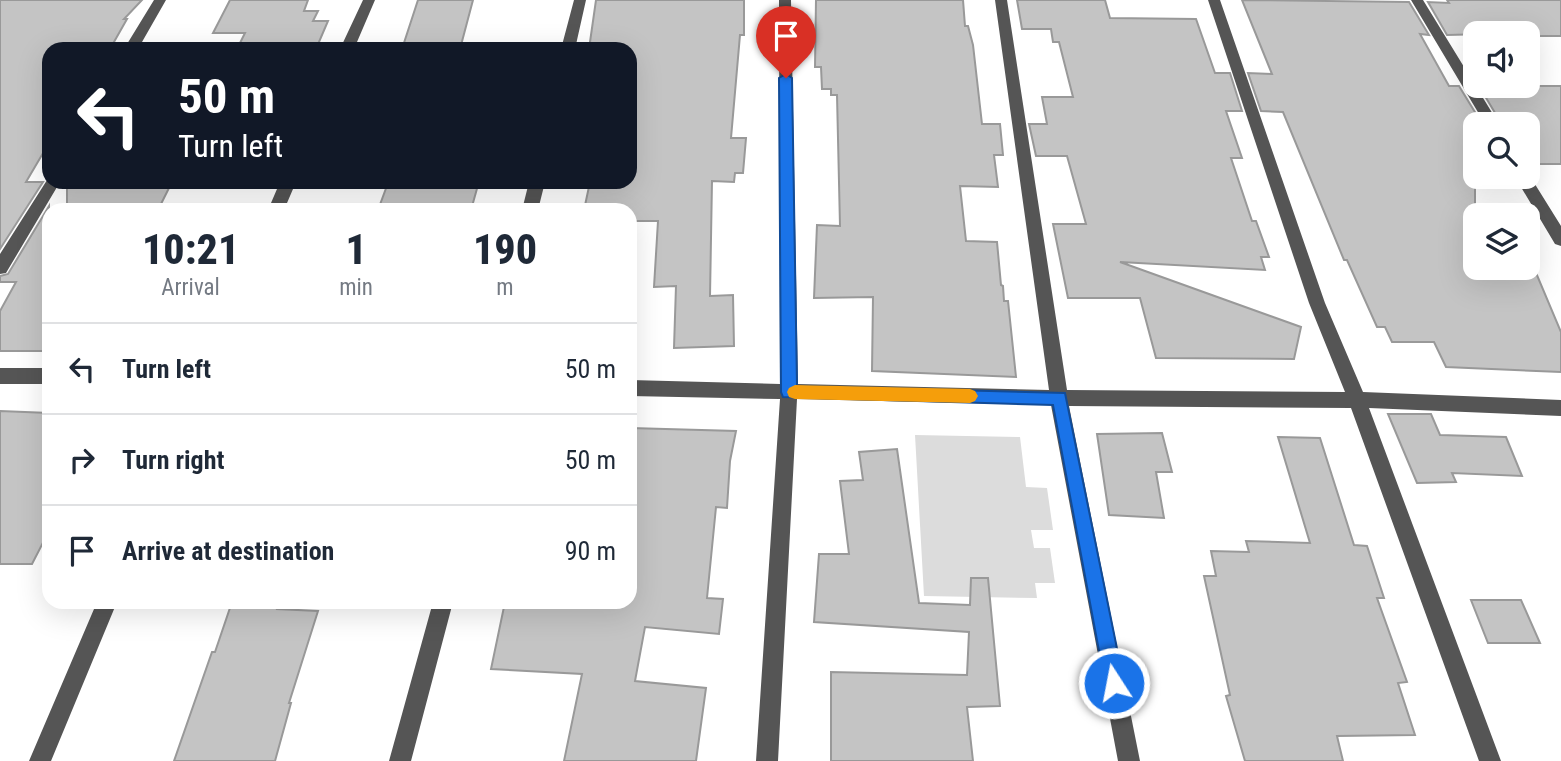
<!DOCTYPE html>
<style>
:root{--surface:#fff;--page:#f2f2f3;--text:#1f2937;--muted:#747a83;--line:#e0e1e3}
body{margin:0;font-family:"Roboto Condensed",sans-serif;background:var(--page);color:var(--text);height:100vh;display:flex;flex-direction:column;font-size:26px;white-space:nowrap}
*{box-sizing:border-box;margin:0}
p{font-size:23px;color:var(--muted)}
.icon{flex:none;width:38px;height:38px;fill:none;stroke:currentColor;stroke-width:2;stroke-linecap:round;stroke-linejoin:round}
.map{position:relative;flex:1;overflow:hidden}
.details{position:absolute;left:42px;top:203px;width:595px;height:406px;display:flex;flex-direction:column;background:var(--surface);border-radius:21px;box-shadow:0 7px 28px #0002}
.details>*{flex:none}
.banner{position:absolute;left:42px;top:42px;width:595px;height:147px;border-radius:21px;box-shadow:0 7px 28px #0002;background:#111827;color:#fff;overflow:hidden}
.controls{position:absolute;left:1463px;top:21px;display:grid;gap:14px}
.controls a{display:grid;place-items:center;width:77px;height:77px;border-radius:14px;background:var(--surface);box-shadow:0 7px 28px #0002;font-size:35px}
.pin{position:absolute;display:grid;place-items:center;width:60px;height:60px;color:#fff;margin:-72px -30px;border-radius:50% 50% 50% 0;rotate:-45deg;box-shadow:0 0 7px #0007}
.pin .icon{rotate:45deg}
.me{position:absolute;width:77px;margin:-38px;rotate:349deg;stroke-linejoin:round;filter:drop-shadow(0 0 5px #0008)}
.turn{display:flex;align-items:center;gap:24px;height:147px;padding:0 21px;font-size:32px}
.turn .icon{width:91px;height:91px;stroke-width:2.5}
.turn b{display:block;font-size:49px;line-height:60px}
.eta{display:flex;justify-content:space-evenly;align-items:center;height:119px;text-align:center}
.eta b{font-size:42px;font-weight:800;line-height:49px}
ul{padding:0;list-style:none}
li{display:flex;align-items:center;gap:21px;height:91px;padding:0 21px;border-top:2px solid var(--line)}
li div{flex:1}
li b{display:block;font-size:26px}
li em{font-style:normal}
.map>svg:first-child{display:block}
</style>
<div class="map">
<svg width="1561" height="761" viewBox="0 0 1561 761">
<rect width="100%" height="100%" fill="#fff"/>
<path fill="#dcdcdc" d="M915,435L1020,437L1026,487L1047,488L1053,530H1031L1034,548H1050L1055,583H1035L1037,598L924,596Z"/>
<path fill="#c4c4c4" stroke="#999" stroke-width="2" d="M0,0H142L124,19H127L110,49H49V143L26,182H43L0,249Z
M230,0H308L304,11H318L313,21H328L316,49H237L245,33H213Z
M418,0H473L460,49H402Z
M596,0H744V35H740L731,138H746L743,173H735L734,182L712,181L710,296L733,295L734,346L674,348L676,286L654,287L658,221H630V210H584L590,182H630V49H589Z
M816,0H963L965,26H968L973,45L982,124H1000L1003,155H994L998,187L960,186L966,241L997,242L1001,285L1003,286L1004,301H1008L1016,377L872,371L873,297L814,298L817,225L840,226L837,95H831V89H822L821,67H815Z
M1017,0H1105L1110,18L1196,19L1215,73H1230L1242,111H1226L1242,158H1231L1252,221H1256L1269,257H1261L1265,270L1120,262L1301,327L1294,359L1156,358L1140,298H1068L1053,224H1086L1067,156H1036L1029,124H1047L1042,97H1073L1059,42H1053L1051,29H1022Z
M1242,0L1409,2L1429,35L1420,34L1449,86H1459L1481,122L1475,121V268H1534L1561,332V372L1446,367L1434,342H1392L1385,327H1377L1347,260H1344L1283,112L1261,111L1248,73L1272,74Z
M1447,0H1561V36H1528V33L1447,35L1428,2L1449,3Z
M1479,86H1561V164H1528V124L1501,123Z
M67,182H172L159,208L67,206Z
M388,183L478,185L471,210H378Z
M49,206V351H0V311L16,282H0V276L8,274Z
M0,411L49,413V531L32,564H0Z
M1388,414H1431L1440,435L1506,437L1522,476L1452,473L1456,482L1417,483Z
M630,428L736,431L730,461L727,508L716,507L707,598L723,599L719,634L645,627L635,681L706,688L696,761H564L582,674L491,669L505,602H630Z
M1162,433L1172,472H1156L1164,518L1109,515L1097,434Z
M1278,437L1320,438L1354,545L1367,546L1384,598H1377L1407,682L1398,683L1415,735L1337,736L1343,761H1245L1226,696L1230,695L1204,576H1216L1211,551L1249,552L1246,541L1310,543Z
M897,449L919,603L970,605L971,578H988L1000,706L967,707L973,761H831V672L967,675L969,632L814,622L819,554H849L840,481L863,480L859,452Z
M1471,600H1521L1540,643H1488Z
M232,602H279L277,609L318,611L289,703H291L275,761H174L212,652H215Z"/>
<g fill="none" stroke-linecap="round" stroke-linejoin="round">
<path fill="#555" fill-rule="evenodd" d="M154,0H166L138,49H124Z
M363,0H375L354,49H340Z
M574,0H586L575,49H561Z
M779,0H791L798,384L1049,390L995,0H1007L1067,390L1345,392L1309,303L1208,0H1220L1325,303L1363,392L1561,400V416L1369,408L1501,761H1479L1351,408L1069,406L1140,761H1118L1051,405L797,399L778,761H756L780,399L630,396V380L780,384Z
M1411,0H1423L1499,124H1485Z
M1528,173L1561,226V246L1555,244L1515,177H1528Z
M49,177V182H60L6,273L0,274V254Z
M280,182H296L284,210H268Z
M529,182H545L538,210H522Z
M0,368H49V384H0Z
M97,602H117L51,761H29Z
M433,602H453L411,761H389Z"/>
</g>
<path fill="#1a73e8" stroke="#114b97" stroke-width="2" d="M786,74L792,78L797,386L1065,393L1124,683L1121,690L1114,693L1107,690L1105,683L1053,405L783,397L781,392L779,78Z"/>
<path fill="#f59e0b" d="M795,385L970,389L975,391L978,396L975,401L970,403L795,399L789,397L787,392L789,388Z"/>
</svg>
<div class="controls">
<a><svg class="icon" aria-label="sound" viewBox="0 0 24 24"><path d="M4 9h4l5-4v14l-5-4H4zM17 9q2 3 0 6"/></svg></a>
<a><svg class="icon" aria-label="search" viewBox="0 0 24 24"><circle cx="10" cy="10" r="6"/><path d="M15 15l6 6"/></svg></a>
<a><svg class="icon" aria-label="layers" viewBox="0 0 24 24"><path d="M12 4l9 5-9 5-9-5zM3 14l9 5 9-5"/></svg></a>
</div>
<div class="pin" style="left:786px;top:78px;background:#d93025"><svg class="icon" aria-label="arrive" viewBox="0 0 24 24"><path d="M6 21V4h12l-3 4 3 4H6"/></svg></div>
<svg class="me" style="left:1114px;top:683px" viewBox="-20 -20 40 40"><circle r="17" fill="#1a73e8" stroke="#fff" stroke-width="3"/><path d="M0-11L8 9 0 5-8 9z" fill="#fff"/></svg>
<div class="banner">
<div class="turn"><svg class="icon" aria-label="left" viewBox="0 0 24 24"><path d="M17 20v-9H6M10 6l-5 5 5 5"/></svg><div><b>50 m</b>Turn left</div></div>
</div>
<section class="details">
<div class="eta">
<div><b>10:21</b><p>Arrival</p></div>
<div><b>1</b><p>min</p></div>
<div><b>190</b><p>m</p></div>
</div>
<ul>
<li><svg class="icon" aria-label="left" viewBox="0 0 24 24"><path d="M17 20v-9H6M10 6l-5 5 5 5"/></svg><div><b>Turn left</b></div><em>50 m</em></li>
<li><svg class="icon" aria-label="right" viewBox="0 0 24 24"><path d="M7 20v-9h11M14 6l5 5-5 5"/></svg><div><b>Turn right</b></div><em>50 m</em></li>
<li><svg class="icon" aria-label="arrive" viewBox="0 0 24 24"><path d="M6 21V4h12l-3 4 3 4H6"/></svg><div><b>Arrive at destination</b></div><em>90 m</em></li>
</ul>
</section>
</div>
